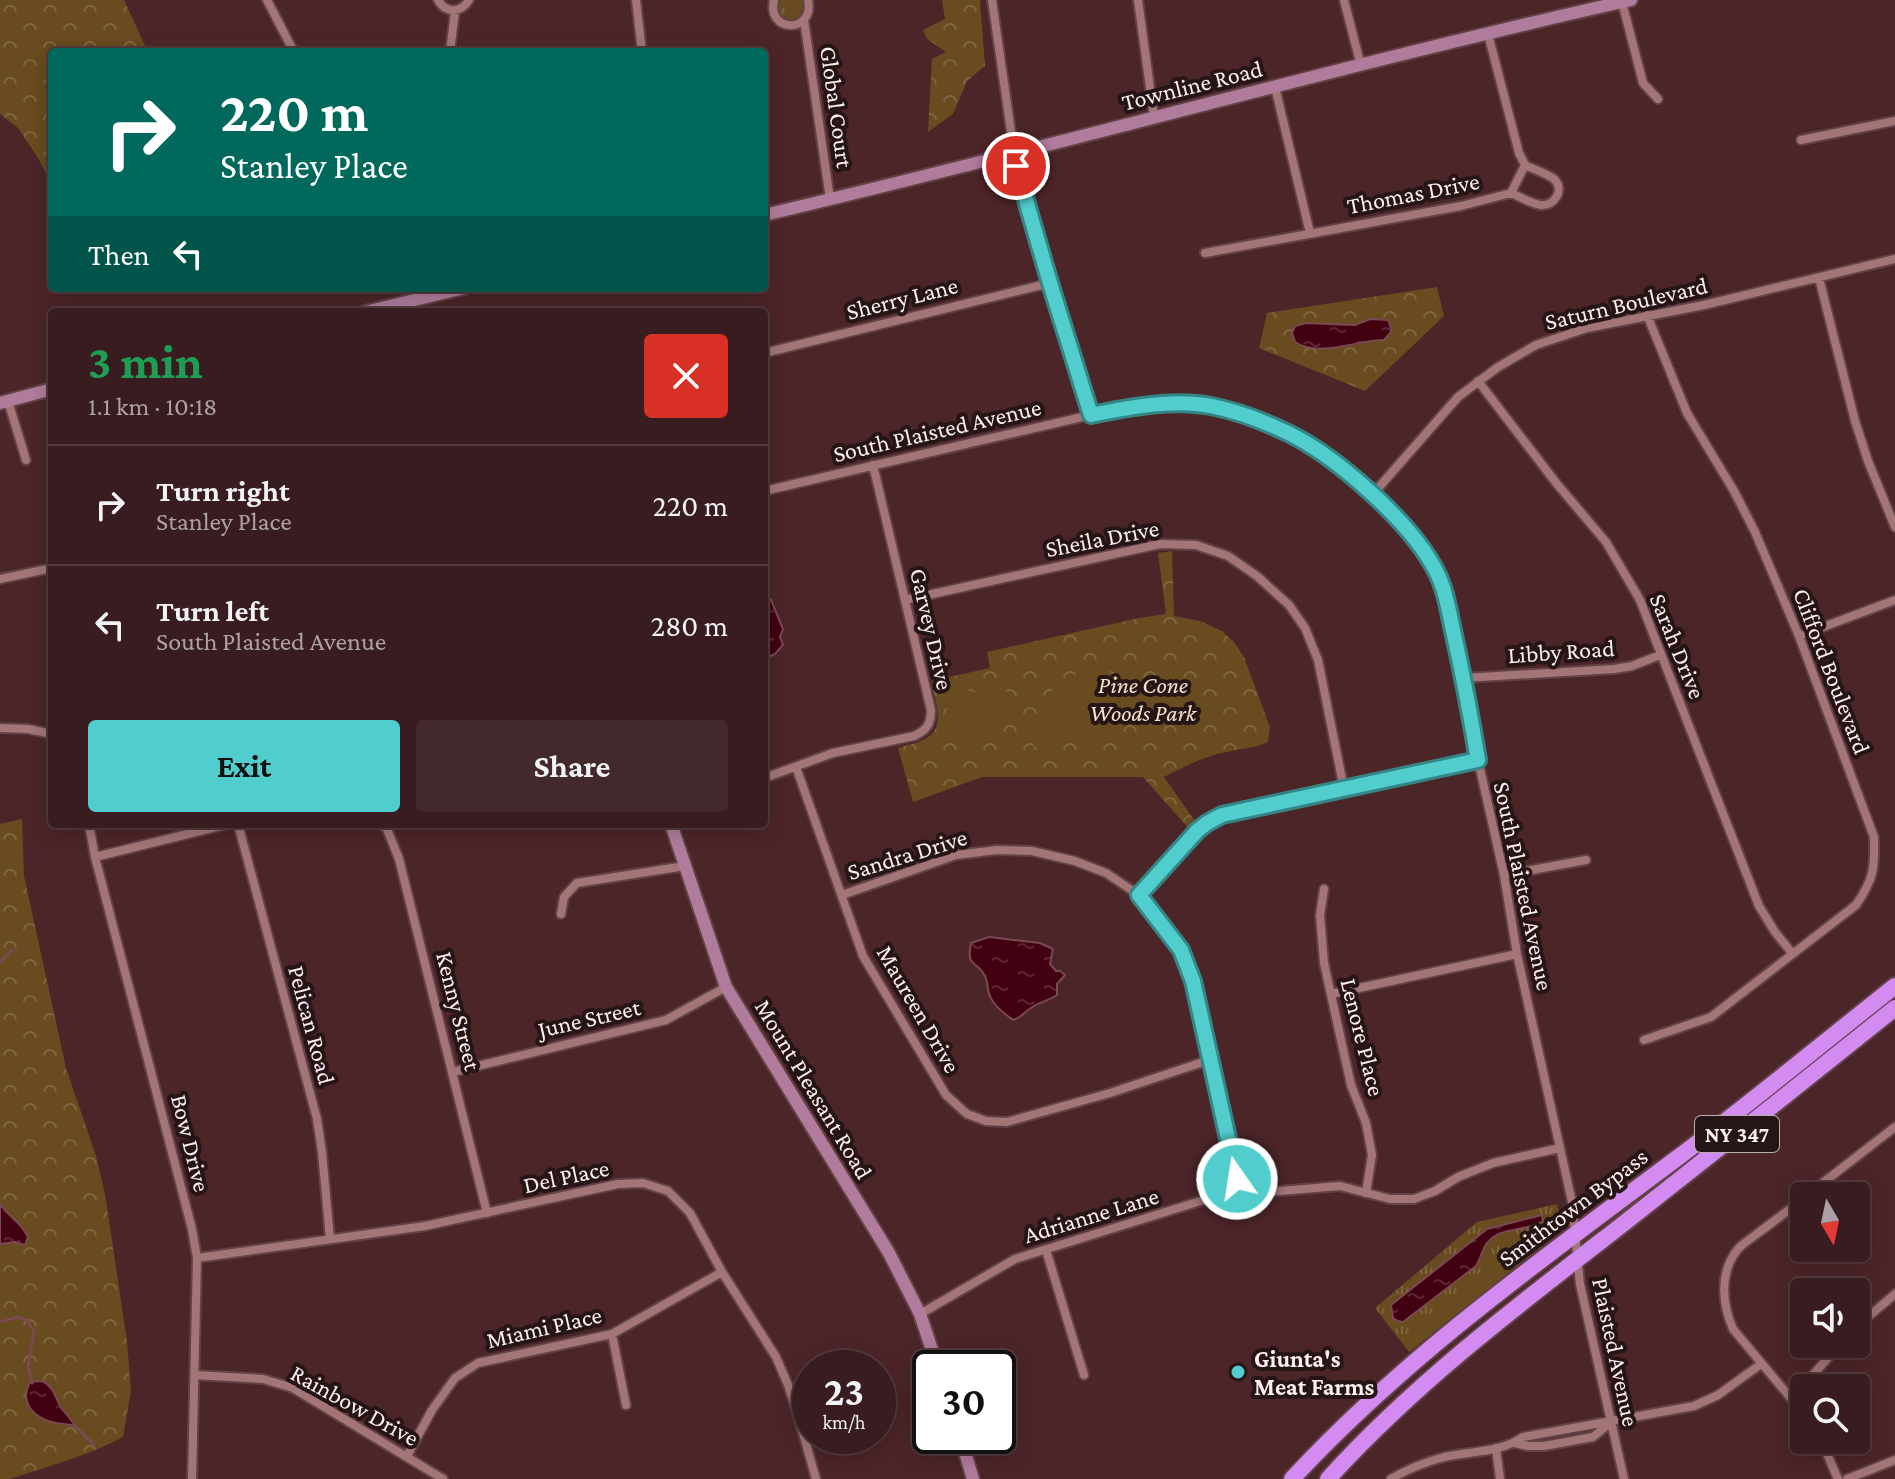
<!DOCTYPE html>
<meta charset="utf-8">
<style>
:root{--surface:#391c1f;--page:#44292c;--text:#f1f3f6;--muted:#aba1a4;--line:#533a3d;--accent:#52cdcd}
body{margin:0;font-family:"Crimson Pro",serif;background:var(--page);color:var(--text);height:100vh;display:flex;flex-direction:column;font-size:30px;white-space:nowrap}
*{box-sizing:border-box;margin:0}
p{font-size:26px;color:var(--muted)}
.icon{flex:none;width:44px;height:44px;fill:none;stroke:currentColor;stroke-width:2;stroke-linecap:round;stroke-linejoin:round}
.map{position:relative;flex:1;overflow:hidden}
.details{position:absolute;left:48px;top:308px;width:720px;height:520px;display:flex;flex-direction:column;background:var(--surface);border-radius:8px;box-shadow:0 4px 20px #0003,0 0 0 2px var(--line)}
.details>*{flex:none}
.top-card{position:absolute;left:48px;top:48px;width:720px;height:244px;border-radius:8px;box-shadow:0 4px 20px #0003,0 0 0 2px var(--line);background:#00695c;color:#fff;overflow:hidden}
.needle{width:52px;rotate:171deg}
.buttons{position:absolute;left:1790px;top:1182px;display:grid;gap:16px}
.buttons a{display:grid;place-items:center;width:80px;height:80px;border-radius:8px;background:var(--surface);box-shadow:0 4px 20px #0003,0 0 0 2px var(--line);font-size:40px}
.speed{position:absolute;left:792px;top:1350px;display:flex;gap:16px;font-size:40px;font-weight:700;text-align:center}
.speed>*{display:grid;place-content:center;width:104px;height:104px;border-radius:50%;background:var(--surface);box-shadow:0 4px 20px #0003,0 0 0 2px var(--line);line-height:1}
.speed small{font-size:20px;font-weight:400}
.speed .limit{border:4px solid #111;border-radius:12px;background:#fff;color:#111}
.pin{position:absolute;display:grid;place-items:center;width:68px;height:68px;color:#fff;margin:-34px;border:4px solid #fff;border-radius:50%;box-shadow:0 2px 8px #0007}
.me{position:absolute;width:88px;margin:-44px;rotate:347deg;stroke-linejoin:round;filter:drop-shadow(0 0 6px #0008)}
.turn{display:flex;align-items:center;gap:28px;height:168px;padding:0 40px;font-size:36px}
.turn .icon{width:104px;height:104px;stroke-width:2.5}
.turn b{display:block;font-size:56px;line-height:68px}
.then{display:flex;align-items:center;height:76px;padding:0 40px;background:#0003;gap:16px;font-size:30px}
.round{display:grid;place-items:center;flex:none;width:84px;height:84px;border-radius:8px;background:var(--page)}
.summary{display:flex;align-items:center;justify-content:space-between;height:136px;padding:0 40px}
h1{font-size:48px;font-weight:700;line-height:60px;color:#1e9e55}
.cta{display:flex;gap:16px;margin-top:auto;padding:16px 40px}
.cta a{flex:1;height:92px;border-radius:8px;background:var(--accent);color:#111;font-size:32px;font-weight:700;line-height:92px;text-align:center}
.cta a+a{background:var(--page);color:var(--text)}
ul{padding:0;list-style:none}
li{display:flex;align-items:center;gap:24px;height:120px;padding:0 40px;border-top:2px solid var(--line)}
li div{flex:1}
li b{display:block;font-size:30px}
li em{font-style:normal}
.map>svg:first-child{display:block}
</style>
<div class="map">
<svg width="1895" height="1479" viewBox="0 0 1895 1479">
<defs>
<pattern id="grass-tufts" width="24" height="20" patternUnits="userSpaceOnUse" patternTransform="scale(2)"><rect width="24" height="20" fill="#684b1e"/><path d="M3 7l-1-3M5 7V3M7 7l1-3M15 17l-1-3M17 17v-4M19 17l1-3" fill="none" stroke="#7f653f"/></pattern>
<pattern id="forest-crowns" width="20" height="18" patternUnits="userSpaceOnUse" patternTransform="scale(2)"><rect width="20" height="18" fill="#684b1e"/><path d="M2 6a3 3 0 1 1 6 0M12 15a3 3 0 1 1 6 0" fill="none" stroke="#7f653f"/></pattern>
<pattern id="water-ripples" width="26" height="14" patternUnits="userSpaceOnUse" patternTransform="scale(2)"><rect width="26" height="14" fill="#420111"/><path d="M2 4q2-2 4 0t4 0M15 11q2-2 4 0t4 0" fill="none" stroke="#5e2634"/></pattern>
</defs>
<rect width="100%" height="100%" fill="#4c2529"/>
<path fill="url(#grass-tufts)" d="M777,0H804L805,13L793,23L780,19L775,5Z
M1557,1204L1560,1218L1559,1233L1409,1352L1375,1308L1477,1222Z"/>
<path fill="url(#forest-crowns)" fill-rule="evenodd" d="M0,0H124L148,52H52V184L38,158L18,128L0,114Z
M942,0H980L985,66L967,81L953,114L928,132L932,59L946,52L927,39L923,30L945,19Z
M1437,287L1444,316L1365,391L1259,348L1267,313ZM1371,319L1388,320L1372,340C1365,341 1359,345 1352,345C1342,347 1332,347 1323,349L1295,326L1306,323L1355,325Z
M1172,551L1174,616L1200,621L1222,631L1234,642L1244,657L1270,727L1268,742C1256,748 1243,748 1231,751C1207,755 1185,766 1164,777L1197,824L1190,830L1143,777H982L913,802L898,748C906,745 916,744 923,740C948,729 935,701 931,681L990,668L987,652L1139,618L1166,614L1158,553Z
M22,819L24,876L66,1068L96,1156L105,1194L127,1341L131,1391L123,1437C88,1456 48,1466 10,1479H0V1244L15,1242L24,1228L8,1215L0,1204V824Z"/>
<path fill="#684b1e" d="M1107,663L1126,726L1122,732L1034,747C1034,739 1033,729 1035,721C1042,686 1077,672 1107,663Z
M1005,684L1012,717L1000,720L993,687Z
M992,688L1000,725L953,736L944,695L968,690L969,693Z"/>
<path fill="url(#water-ripples)" stroke="#7b4854" stroke-width="2" d="M1370,319L1388,320L1392,331L1384,340C1357,340 1319,358 1295,342L1292,333L1295,326L1306,323L1355,325Z
M764,595L771,600L783,629L780,637L783,645L775,654L764,659Z
M989,937L1040,943L1053,949L1050,964L1056,971H1060L1065,975L1057,984V995C1049,1001 1038,1002 1031,1008C1023,1013 1022,1017 1013,1020C1005,1014 994,1006 990,996C987,990 988,982 985,976C976,959 966,969 971,943Z
M0,1204C9,1217 22,1223 28,1237L25,1245L15,1242L0,1244Z
M1542,1215L1543,1221C1528,1231 1500,1227 1488,1242C1482,1249 1481,1258 1476,1266L1403,1322L1398,1321L1393,1318L1391,1305L1487,1229Z
M42,1381C55,1387 55,1399 62,1409C67,1415 71,1419 75,1426C68,1424 63,1424 56,1423C34,1419 19,1403 30,1382Z"/>
<g fill="none" stroke-linecap="round" stroke-linejoin="round">
<path stroke="#7b4854" stroke-width="3" d="M0,962L12,950
M0,1322L18,1317L27,1320L34,1332L28,1366L32,1383
M74,1425L94,1445"/>
<g stroke="#624246" stroke-width="12">
<path id="street" d="M267,0L294,52
M438,0C446,14 461,13 469,0
M636,0L642,52
M774,0C766,33 815,34 808,0
M992,0L1016,166L1050,283L1091,415
M1138,0L1154,117
M1344,0L1361,66
M1622,2L1643,83L1658,99
M804,20L830,199
M450,52L455,11
M1275,87L1310,233
M1801,140L1895,121
M1511,193C1520,197 1532,204 1541,205C1555,206 1565,189 1554,179C1546,173 1533,169 1525,165
M1205,253L1461,206L1511,193L1525,165L1519,153L1488,34
M1819,278L1855,421L1868,461L1895,527
M414,288L420,299
M764,353L1050,283
M1478,381L1557,484L1606,542L1640,600L1759,906L1775,932L1792,953
M8,401L26,460
M764,491L1091,415L1134,407L1177,404L1210,406L1239,414L1288,433L1328,459L1373,494L1400,522L1421,548L1436,571L1446,600L1464,678L1478,760L1504,875L1517,954L1572,1202L1580,1284L1624,1479
M1373,494L1458,397L1498,367L1536,345L1587,328L1704,305L1895,259
M0,579L52,568
M905,600L1160,544L1196,545L1228,556L1257,576L1289,605L1305,628L1318,660L1344,789
M1799,636L1895,600
M1464,678L1614,669L1632,666L1660,655
M0,728L28,729L52,734
M796,767L863,956L946,1095L967,1114L986,1121L1007,1122L1110,1093L1209,1060
M764,778L833,753L914,736C927,730 931,724 931,710L873,465
M89,824L95,857L192,1229L197,1258L192,1479
M238,824L317,1119L322,1152L330,1239
M381,824L387,829L399,859L487,1213
M95,857L228,824
M1504,875L1586,860
M1324,889L1320,915L1324,963L1351,1085L1366,1123L1372,1155L1366,1193
M842,895L956,855L997,850L1032,851L1075,861L1106,873L1139,895L1181,950L1193,981L1239,1189
M1139,895L1197,831L1207,823L1222,815L1478,760
M561,914L564,897L577,883L685,866
M1331,994L1517,954
M1644,1040L1711,1017L1856,905C1874,879 1875,868 1874,837L1799,636L1755,532L1734,491L1687,413L1647,315
M453,1072L666,1020L726,987
M1806,1196L1895,1127
M1804,1198C1789,1210 1773,1222 1758,1233C1752,1238 1743,1243 1738,1249C1719,1272 1722,1304 1733,1329L1804,1414
M1046,1250L1084,1375
M197,1258L425,1226L618,1184L643,1183L668,1191L690,1213L722,1272L776,1357L788,1385L797,1412L816,1479
M920,1314L1015,1259L1239,1189L1268,1192L1340,1186L1390,1199H1414L1435,1191L1458,1177L1493,1163L1560,1148
M1856,1327L1895,1294
M612,1334L626,1405
M195,1375L263,1379L293,1388L443,1479
M1790,1396L1812,1376L1840,1344
M1821,1440L1838,1479
M1515,1443L1528,1446H1544L1593,1437L1610,1423
M1496,1448L1500,1479
M407,1456L432,1410L455,1378L478,1363L612,1334L722,1272
M1391,1479C1407,1469 1426,1462 1444,1457C1470,1451 1500,1453 1523,1437L1694,1406L1718,1395L1761,1364
M1847,1479L1895,1460"/>
</g>
<g stroke="#624246" stroke-width="16">
<path id="secondary" d="M764,215C1054,147 1341,65 1631,0
M365,312L464,288
M0,403L52,389
M671,824L726,987L889,1253L920,1314L938,1368
M960,1436L973,1479"/>
</g>
<g stroke="#624246" stroke-width="20">
<path id="highway" d="M1292,1479C1407,1355 1545,1257 1680,1156C1753,1101 1823,1043 1895,986
M1328,1479C1414,1384 1517,1306 1618,1228C1711,1155 1803,1082 1895,1008"/>
</g>
<use href="#street" stroke="#a37577" stroke-width="8"/>
<use href="#secondary" stroke="#b17c9c" stroke-width="12"/>
<use href="#highway" stroke="#d38bf2" stroke-width="16"/>
</g>
<g fill="none" stroke-linecap="round" stroke-linejoin="round">
<g stroke="#358585" stroke-width="20">
<path id="route" d="M1016,166L1050,283L1091,415C1130,407 1172,399 1211,406C1237,411 1263,421 1286,432C1335,455 1411,522 1436,571C1446,590 1449,613 1454,635C1463,676 1471,718 1478,760L1222,815L1207,823L1197,831L1139,895L1181,950L1193,981L1237,1179"/>
</g>
<use href="#route" stroke="#52cdcd" stroke-width="14"/>
</g>
<circle fill="#52cdcd" stroke="#261516" stroke-width="3" cx="1238" cy="1372" r="8"/>
<g text-anchor="middle" dominant-baseline="central" stroke-width="8" stroke-linejoin="round" paint-order="stroke">
<rect fill="#261516" stroke="#beadae" stroke-width="2" x="1695" y="1116" width="84" height="36" rx="6"/>
<g font-size="22" font-weight="bold" fill="#ffeeef">
<text x="1737" y="1134">NY 347</text>
</g>
<g font-size="24" fill="#ffeeef" stroke="#261516">
<text transform="translate(1192 85) rotate(-14)">Townline Road</text>
<text transform="translate(837 107) rotate(82)">Global Court</text>
<text transform="translate(1413 193) rotate(-11)">Thomas Drive</text>
<text transform="translate(902 298) rotate(-14)">Sherry Lane</text>
<text transform="translate(1626 303) rotate(-13)">Saturn Boulevard</text>
<text transform="translate(937 430) rotate(-13)">South Plaisted Avenue</text>
<text transform="translate(1102 538) rotate(-11)">Sheila Drive</text>
<text transform="translate(932 629) rotate(77)">Garvey Drive</text>
<text transform="translate(1678 646) rotate(68)">Sarah Drive</text>
<text transform="translate(1561 651) rotate(-4)">Libby Road</text>
<text transform="translate(1832 671) rotate(69)">Clifford Boulevard</text>
<text transform="translate(907 854) rotate(-17)">Sandra Drive</text>
<text transform="translate(1524 886) rotate(78)">South Plaisted Avenue</text>
<text transform="translate(919 1009) rotate(60)">Maureen Drive</text>
<text transform="translate(459 1011) rotate(76)">Kenny Street</text>
<text transform="translate(589 1018) rotate(-13)">June Street</text>
<text transform="translate(312 1025) rotate(75)">Pelican Road</text>
<text transform="translate(1363 1037) rotate(76)">Lenore Place</text>
<text transform="translate(814 1089) rotate(59)">Mount Pleasant Road</text>
<text transform="translate(191 1143) rotate(76)">Bow Drive</text>
<text transform="translate(566 1176) rotate(-12)">Del Place</text>
<text transform="translate(1573 1207) rotate(-37)">Smithtown Bypass</text>
<text transform="translate(1091 1215) rotate(-17)">Adrianne Lane</text>
<text transform="translate(544 1327) rotate(-13)">Miami Place</text>
<text transform="translate(1616 1352) rotate(78)">Plaisted Avenue</text>
<text transform="translate(355 1405) rotate(29)">Rainbow Drive</text>
</g>
<g font-size="24" font-style="italic" fill="#f3e1c9" stroke="#261516">
<text x="1143" y="684">Pine Cone<tspan x="1143" dy="28">Woods Park</tspan></text>
</g>
<g font-size="24" font-weight="bold" fill="#ffeeef" stroke="#261516" text-anchor="start">
<text x="1254" y="1358">Giunta's<tspan x="1254" dy="28">Meat Farms</tspan></text>
</g>
</g>
</svg>
<div class="buttons">
<a><svg class="needle" viewBox="-14 -14 28 28"><path d="M0-13l5 13h-10z" fill="#e53935"/><path d="M0 13l5-13h-10z" fill="#aba1a4"/></svg></a>
<a><svg class="icon" aria-label="sound" viewBox="0 0 24 24"><path d="M4 9h4l5-4v14l-5-4H4zM17 9q2 3 0 6"/></svg></a>
<a><svg class="icon" aria-label="search" viewBox="0 0 24 24"><circle cx="10" cy="10" r="6"/><path d="M15 15l6 6"/></svg></a>
</div>
<div class="speed"><div>23<small>km/h</small></div><div class="limit">30</div></div>
<div class="pin" style="left:1016px;top:166px;background:#d93025"><svg class="icon" aria-label="arrive" viewBox="0 0 24 24"><path d="M6 21V4h12l-3 4 3 4H6"/></svg></div>
<svg class="me" style="left:1237px;top:1179px" viewBox="-20 -20 40 40"><circle r="17" fill="#52cdcd" stroke="#fff" stroke-width="3"/><path d="M0-11L8 9 0 5-8 9z" fill="#fff"/></svg>
<div class="top-card">
<div class="turn"><svg class="icon" aria-label="right" viewBox="0 0 24 24"><path d="M7 20v-9h11M14 6l5 5-5 5"/></svg><div><b>220 m</b>Stanley Place</div></div>
<div class="then">Then<svg class="icon" aria-label="left" viewBox="0 0 24 24"><path d="M17 20v-9H6M10 6l-5 5 5 5"/></svg></div>
</div>
<section class="details">
<div class="summary"><div><h1>3 min</h1><p>1.1 km · 10:18</p></div><a class="round" style="background:#d93025;color:#fff"><svg class="icon" aria-label="close" viewBox="0 0 24 24"><path d="M6 6l12 12M18 6L6 18"/></svg></a></div>
<ul>
<li><svg class="icon" aria-label="right" viewBox="0 0 24 24"><path d="M7 20v-9h11M14 6l5 5-5 5"/></svg><div><b>Turn right</b><p>Stanley Place</p></div><em>220 m</em></li>
<li><svg class="icon" aria-label="left" viewBox="0 0 24 24"><path d="M17 20v-9H6M10 6l-5 5 5 5"/></svg><div><b>Turn left</b><p>South Plaisted Avenue</p></div><em>280 m</em></li>
</ul>
<div class="cta"><a>Exit</a><a>Share</a></div>
</section>
</div>
